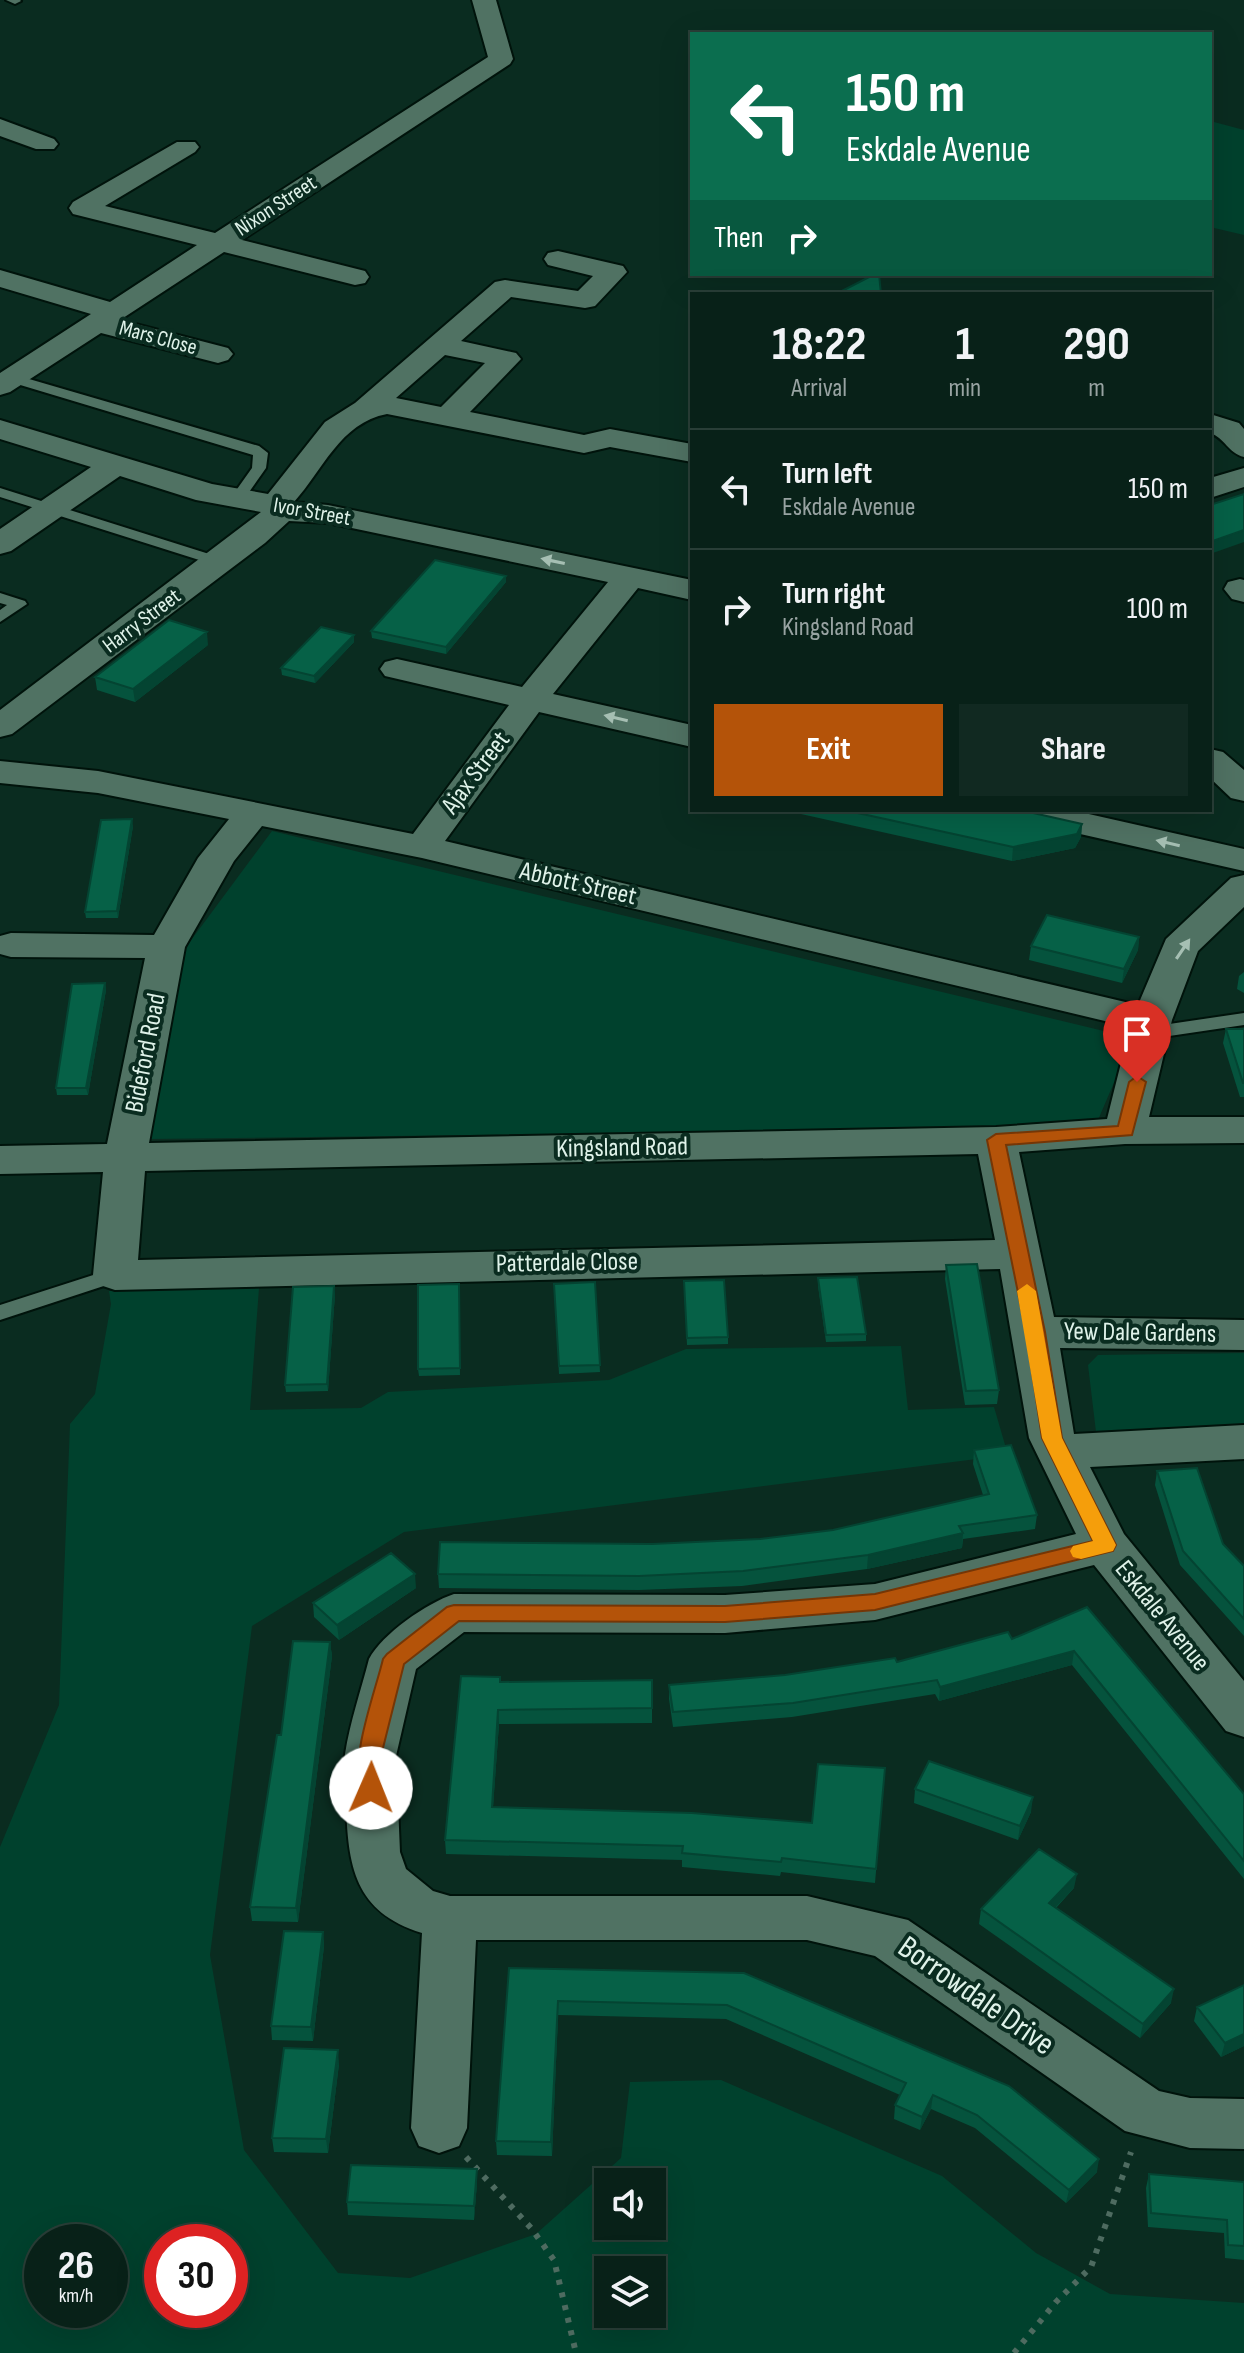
<!DOCTYPE html>
<style>
:root{--surface:#082118;--page:#112921;--text:#f1f3f6;--muted:#98a3a2;--line:#293e37;--accent:#b45309}
body{margin:0;font-family:"Sofia Sans Condensed",sans-serif;background:var(--page);color:var(--text);height:100vh;display:flex;flex-direction:column;font-size:30px;white-space:nowrap}
*{box-sizing:border-box;margin:0}
p{font-size:26px;color:var(--muted)}
.icon{flex:none;width:44px;height:44px;fill:none;stroke:currentColor;stroke-width:2;stroke-linecap:round;stroke-linejoin:round}
.map{position:relative;flex:1;overflow:hidden}
.sheet{position:absolute;left:690px;top:292px;width:522px;height:520px;display:flex;flex-direction:column;background:var(--surface);border-radius:0px;box-shadow:0 8px 32px #0002,0 0 0 2px var(--line)}
.sheet>*{flex:none}
.banner{position:absolute;left:690px;top:32px;width:522px;height:244px;border-radius:0px;box-shadow:0 8px 32px #0002,0 0 0 2px var(--line);background:#0b6e4f;color:#fff;overflow:hidden}
.controls{position:absolute;left:594px;top:2168px;display:grid;gap:16px}
.controls a{display:grid;place-items:center;width:72px;height:72px;border-radius:0px;background:var(--surface);box-shadow:0 8px 32px #0002,0 0 0 2px var(--line);font-size:40px}
.speed{position:absolute;left:24px;top:2224px;display:flex;gap:16px;font-size:40px;font-weight:700;text-align:center}
.speed>*{display:grid;place-content:center;width:104px;height:104px;border-radius:50%;background:var(--surface);box-shadow:0 8px 32px #0002,0 0 0 2px var(--line);line-height:1}
.speed small{font-size:20px;font-weight:400}
.speed .limit{border:12px solid #d22;background:#fff;color:#111}
.pin{position:absolute;display:grid;place-items:center;width:68px;height:68px;color:#fff;margin:-82px -34px;border-radius:50% 50% 50% 0;rotate:-45deg;box-shadow:0 0 8px #0007}
.pin .icon{rotate:45deg}
.me{position:absolute;width:88px;margin:-44px;rotate:1deg;stroke-linejoin:round;filter:drop-shadow(0 0 6px #0008)}
.turn{display:flex;align-items:center;gap:28px;height:168px;padding:0 24px;font-size:36px}
.turn .icon{width:104px;height:104px;stroke-width:2.5}
.turn b{display:block;font-size:56px;line-height:68px}
.then{display:flex;align-items:center;height:76px;padding:0 24px;background:#0003;gap:16px;font-size:30px}
.eta{display:flex;justify-content:space-evenly;align-items:center;height:136px;text-align:center}
.eta b{font-size:48px;font-weight:700;line-height:56px}
.primary-button{display:flex;gap:16px;margin-top:auto;padding:16px 24px}
.primary-button a{flex:1;height:92px;border-radius:0px;background:var(--accent);color:#fff;font-size:32px;font-weight:700;line-height:92px;text-align:center}
.primary-button a+a{background:var(--page);color:var(--text)}
ul{padding:0;list-style:none}
li{display:flex;align-items:center;gap:24px;height:120px;padding:0 24px;border-top:2px solid var(--line)}
li div{flex:1}
li b{display:block;font-size:30px}
li em{font-style:normal}
.map>svg:first-child{display:block}
</style>
<div class="map">
<svg width="1244" height="2353" viewBox="0 0 1244 2353">
<rect width="100%" height="100%" fill="#0a2c20"/>
<path fill="#00412d" fill-rule="evenodd" d="M1214,122L1244,130V235L1210,227V125Z
M272,831L1133,1038L1095,1127L149,1139L186,947Z
M259,1288L250,1410L361,1408L388,1392L609,1380L686,1349L901,1346L908,1410L994,1407L1008,1455L404,1532L252,1626L210,1955L244,2150L338,2273L410,2278L536,2234L621,2158L630,2082L721,2080L942,2176L1036,2253L1110,2294L1244,2303V2353H0V1847L59,1705L70,1424L95,1394L111,1304L109,1291ZM608,2182H652V2226H608ZM42,2242H110V2310H42ZM162,2242H230V2310H162ZM608,2270H652V2314H608Z
M1244,1353V1431L1107,1439L1096,1432L1088,1365L1098,1355Z"/>
<g fill="none" stroke-linecap="round" stroke-linejoin="round">
<g stroke="#00130b" stroke-width="4">
<path id="lane" d="M6,0H20L21,1L15,4Z
M12,374L259,446L268,453L266,468L242,502H232L230,499L252,468L253,455L7,381L5,378Z
M0,488L225,559L228,562L220,567L215,565L0,497Z
M0,593L25,601L27,604L0,622V610L7,605L0,603Z
M1244,1013V1025L1149,1039L1140,1033L1149,1027Z
M115,1268L122,1270L125,1275L122,1280L0,1320V1305Z"/>
</g>
<g stroke="#00130b" stroke-width="4">
<path id="street" d="M472,0H496L513,59L510,64L242,240L365,271L369,277L365,283L355,285L224,252L120,320L228,348L233,354L228,360L218,363L101,333L10,392L0,395V373L91,314L0,287V270L110,302L197,245L73,214L69,208L73,202L177,142H195L199,147L195,152L105,206L215,233L488,57Z
M0,119L54,139L58,144L54,149H36L0,136Z
M558,251L623,266L627,272L595,306L585,308L511,297L461,341L516,353L521,359L470,412L584,435L610,429L692,444V462L610,447L584,453L387,414C340,423 323,470 294,502L328,505L692,580V600L638,588L553,694L692,725V747L539,712L445,841L1138,1005L1166,939L1231,878L1244,875V907L1198,951L1172,1020L1149,1117H1244V1143L1125,1144L1019,1152L1054,1317L1244,1320V1350L1060,1348L1074,1434L1244,1425V1459L1090,1467L1124,1534L1244,1681V1737L1226,1731L1094,1565L875,1620L725,1633L464,1632L416,1669L396,1756L400,1852L406,1869L433,1891L450,1896H807L908,1920L1159,2091L1190,2098L1244,2099V2149L1190,2148L1125,2131L875,1956L807,1940H476L467,2128L459,2146L439,2153L419,2146L411,2128L422,1933C354,1912 348,1866 346,1803C346,1788 343,1770 345,1754C350,1722 361,1690 369,1659C382,1634 427,1603 454,1594L725,1595L875,1584L1076,1534L1029,1438L1000,1269L115,1290L100,1285L93,1275L103,1172L0,1174V1146L107,1144L145,958L11,957L0,954V936L11,933L154,935L198,858L229,819L98,793L0,783V761L98,771L413,834L509,705L385,676L380,669L385,662L397,659L522,687L608,582L328,523L289,521L265,543L12,734L0,737V710L261,512L196,500L120,476L11,551L0,554V529L91,467L0,439V420L212,484L268,494L325,422L355,403L495,282L505,280L578,291L593,276L548,265L544,259L548,253ZM445,355L485,363L441,407L396,398ZM262,826L422,858L1130,1027L1107,1119L996,1127L149,1143L185,947L234,861ZM978,1154L995,1240L138,1260L145,1171Z
M1210,414L1239,423L1244,429V457C1228,453 1225,438 1210,433Z
M1244,468V487L1210,498V478Z
M1240,579L1244,580V602L1232,599L1224,589L1228,582Z
M1210,749L1223,752L1244,770V801L1231,798L1210,778Z
M1004,810H1071L1244,849V871L1009,818Z"/>
</g>
<path stroke="#4e6b60" stroke-width="6" stroke-dasharray="5 8" stroke-linecap="butt" d="M466,2157L531,2228L554,2260L576,2353
M1014,2353L1056,2302L1091,2267L1131,2152"/>
<use href="#lane" fill="#507263" fill-rule="evenodd"/>
<use href="#street" fill="#507263" fill-rule="evenodd"/>
</g>
<path fill="#05533d" d="M506,582L446,654L372,638L371,631Z
M354,635V642L315,683L282,675L281,668Z
M208,645L135,702L97,690L95,677Z
M792,810H1020L1082,824L1081,837L1075,848L1012,861L792,812Z
M133,826L118,918H86L85,912Z
M1139,937L1138,950L1122,983L1029,960L1031,946Z
M1244,972V993L1237,989L1239,976Z
M105,983L106,990L88,1095H57L56,1088Z
M1226,1029H1244V1097H1240L1223,1043Z
M946,1265L999,1390L997,1404L965,1405L945,1279Z
M818,1278L866,1334V1341L826,1342L818,1286Z
M595,1282L600,1372L559,1374L554,1284Z
M459,1284L460,1375L419,1376L418,1369Z
M684,1288L728,1337V1344L687,1345Z
M335,1294L328,1391L286,1392L285,1385Z
M974,1450L1037,1515L1035,1529L963,1539L962,1548L867,1569L742,1586L639,1590L439,1588L438,1574L652,1544L760,1539L833,1530L983,1495L973,1464Z
M1157,1471L1244,1566V1636L1180,1565L1155,1485Z
M416,1588L339,1640L314,1617L313,1603Z
M1087,1607L1244,1794V1879L1072,1665L939,1701L935,1694L792,1717L673,1727L669,1699V1685L785,1675L897,1662L1012,1639Z
M330,1642L332,1656L298,1922L252,1921L250,1907L281,1735Z
M652,1680V1723L499,1724L493,1807L812,1823L885,1768L875,1883L781,1872L780,1876L682,1867V1860L446,1854L445,1840L501,1682Z
M915,1789L1031,1812L1018,1840L914,1803Z
M1074,1888L1056,1908L1171,2003L1140,2038L979,1924L981,1909Z
M323,1932L324,1946L313,2041L272,2040L271,2026Z
M509,1968L744,1973L1097,2172L1066,2203L975,2128L931,2109L920,2130L894,2119L895,2105L900,2095L726,2019L558,2015L552,2156L497,2155L496,2141Z
M1244,1985V2046L1221,2057L1194,2021L1197,2007Z
M339,2064L328,2153L274,2152L272,2138Z
M477,2169V2183L474,2220L348,2215L347,2202Z
M1149,2174L1244,2182V2260L1225,2258L1224,2233L1148,2227L1146,2188Z"/>
<path fill="#044432" d="M1244,530V542L1210,554V542Z
M506,576V582L446,654V647Z
M207,632L208,645L135,702L133,689Z
M354,635V642L315,683L314,676Z
M132,819L133,826L118,918L117,911Z
M1082,824L1081,837L1075,848L1012,861L1013,847Z
M1139,937L1138,950L1122,983L1124,969Z
M105,983L106,990L88,1095L86,1088Z
M334,1286L335,1294L328,1391L327,1384Z
M963,1533L962,1548L867,1569L868,1555Z
M415,1574L416,1588L339,1640L337,1625Z
M330,1642L332,1656L298,1922L296,1908Z
M1074,1651L1072,1665L939,1701L940,1687Z
M498,1710L499,1724L492,1821V1807Z
M1033,1797L1031,1812L1018,1840L1020,1826Z
M1077,1874L1074,1888L1046,1917L1049,1903Z
M323,1932L324,1946L313,2041L311,2027Z
M1174,1989L1171,2003L1140,2038L1143,2024Z
M558,2001V2015L552,2156L551,2142Z
M1244,2034V2046L1221,2057L1225,2043Z
M338,2050L339,2064L328,2153L326,2139Z
M933,2095L931,2109L920,2130L922,2117Z
M1099,2159L1097,2172L1066,2203L1069,2190Z
M477,2169V2183L474,2220V2206Z"/>
<path fill="#066147" stroke="#044432" stroke-width="2" d="M875,274H879L881,294H836Z
M1244,494V530L1210,542V505Z
M435,560L506,576L446,647L371,631Z
M169,620L207,632L133,689L95,677Z
M321,627L354,635L314,676L281,668Z
M844,810H1020L1082,824L1077,834L1013,847Z
M132,819L117,911L85,912L101,820Z
M1047,915L1139,937L1124,969L1031,946Z
M105,983L86,1088H56L72,984Z
M1226,1029H1244V1083H1243Z
M977,1264L999,1390L966,1391L946,1265Z
M857,1277L866,1334L826,1335L818,1278Z
M724,1280L728,1337L687,1338L684,1281Z
M595,1282L600,1365L559,1366L554,1284Z
M459,1284L460,1368L418,1369V1285Z
M334,1286L327,1384L285,1385L293,1287Z
M1011,1445L1037,1515L959,1526L963,1533L868,1555L743,1571L639,1576L438,1574L440,1542L652,1544L760,1539L833,1530L989,1494L974,1450Z
M1197,1468L1223,1544L1244,1566V1619L1183,1551L1157,1471Z
M391,1553L415,1574L337,1625L313,1603Z
M1087,1607L1244,1794V1861L1074,1651L940,1687L937,1680L793,1703L673,1712L669,1685L785,1675L895,1658L897,1662L1008,1632L1012,1639Z
M293,1641L330,1642L296,1908L250,1907L277,1735H281Z
M461,1676L500,1677V1682L652,1680V1708L498,1710L492,1807L692,1813L812,1823L818,1764L885,1768L876,1869L782,1858L781,1862L682,1853L683,1846L445,1840Z
M929,1761L1033,1797L1020,1826L915,1789Z
M1039,1849L1077,1874L1049,1903L1174,1989L1143,2024L981,1909Z
M284,1931L323,1932L311,2027L271,2026Z
M509,1968L744,1973L1009,2086L1099,2159L1069,2190L977,2115L933,2095L922,2117L895,2105L906,2083L727,2005L558,2001L551,2142L496,2141Z
M1244,1985V2034L1225,2043L1197,2007Z
M284,2048L338,2050L326,2139L272,2138Z
M351,2165L477,2169L474,2206L347,2202Z
M1149,2174L1244,2182V2246L1228,2245L1227,2220L1151,2213Z"/>
<defs><path id="oneway-solid" d="M-6-.8H1V-3.2L6.5 0L1 3.2V.8H-6Z" transform="scale(2)"/></defs>
<g fill="#a6bfb3">
<use href="#oneway-solid" transform="translate(553 561) rotate(-168)"/>
<use href="#oneway-solid" transform="translate(616 718) rotate(-167)"/>
<use href="#oneway-solid" transform="translate(1168 843) rotate(-167)"/>
<use href="#oneway-solid" transform="translate(1183 949) rotate(-56)"/>
</g>
<path fill="#b45309" stroke="#753606" stroke-width="2" d="M1137,1076L1146,1082L1132,1135L1006,1145L1045,1332L1062,1438L1116,1545L1113,1551L875,1610L725,1622L459,1621L404,1664L381,1756L382,1788L379,1795L371,1797L363,1795C347,1764 375,1693 383,1659L387,1654L447,1607L454,1605L725,1606L875,1594L1093,1541L1042,1438L1026,1332L987,1140L996,1134L1118,1126L1129,1082Z"/>
<path fill="#f59e0b" d="M1027,1284L1036,1291L1062,1438L1116,1545L1113,1551L1081,1559L1073,1557L1070,1551L1073,1546L1093,1541L1042,1438L1017,1291Z"/>
<g text-anchor="middle" dominant-baseline="central" stroke-width="8" stroke-linejoin="round" paint-order="stroke">
<g font-size="22" fill="#dff2e9" stroke="#0a2c20">
<text transform="translate(276 206) rotate(-33)">Nixon Street</text>
<text transform="translate(158 338) rotate(15)">Mars Close</text>
<text transform="translate(312 512) rotate(10)">Ivor Street</text>
<text transform="translate(142 621) rotate(-37)">Harry Street</text>
</g>
<g font-size="26" fill="#dff2e9" stroke="#0a2c20">
<text transform="translate(476 773) rotate(-53)">Ajax Street</text>
<text transform="translate(578 884) rotate(13)">Abbott Street</text>
<text transform="translate(146 1053) rotate(-79)">Bideford Road</text>
<text transform="translate(622 1148) rotate(-1)">Kingsland Road</text>
<text transform="translate(567 1263) rotate(-1)">Patterdale Close</text>
<text transform="translate(1140 1333) rotate(1)">Yew Dale Gardens</text>
<text transform="translate(1162 1616) rotate(51)">Eskdale Avenue</text>
</g>
<g font-size="32" fill="#dff2e9" stroke="#0a2c20">
<text transform="translate(976 1996) rotate(35)">Borrowdale Drive</text>
</g>
</g>
</svg>
<div class="controls">
<a><svg class="icon" aria-label="sound" viewBox="0 0 24 24"><path d="M4 9h4l5-4v14l-5-4H4zM17 9q2 3 0 6"/></svg></a>
<a><svg class="icon" aria-label="layers" viewBox="0 0 24 24"><path d="M12 4l9 5-9 5-9-5zM3 14l9 5 9-5"/></svg></a>
</div>
<div class="speed"><div>26<small>km/h</small></div><div class="limit">30</div></div>
<div class="pin" style="left:1137px;top:1082px;background:#d93025"><svg class="icon" aria-label="arrive" viewBox="0 0 24 24"><path d="M6 21V4h12l-3 4 3 4H6"/></svg></div>
<svg class="me" style="left:371px;top:1788px" viewBox="-20 -20 40 40"><circle r="19" fill="#fff"/><path d="M0-13L10 11 0 6-10 11z" fill="#b45309"/></svg>
<div class="banner">
<div class="turn"><svg class="icon" aria-label="left" viewBox="0 0 24 24"><path d="M17 20v-9H6M10 6l-5 5 5 5"/></svg><div><b>150 m</b>Eskdale Avenue</div></div>
<div class="then">Then<svg class="icon" aria-label="right" viewBox="0 0 24 24"><path d="M7 20v-9h11M14 6l5 5-5 5"/></svg></div>
</div>
<section class="sheet">
<div class="eta">
<div><b>18:22</b><p>Arrival</p></div>
<div><b>1</b><p>min</p></div>
<div><b>290</b><p>m</p></div>
</div>
<ul>
<li><svg class="icon" aria-label="left" viewBox="0 0 24 24"><path d="M17 20v-9H6M10 6l-5 5 5 5"/></svg><div><b>Turn left</b><p>Eskdale Avenue</p></div><em>150 m</em></li>
<li><svg class="icon" aria-label="right" viewBox="0 0 24 24"><path d="M7 20v-9h11M14 6l5 5-5 5"/></svg><div><b>Turn right</b><p>Kingsland Road</p></div><em>100 m</em></li>
</ul>
<div class="primary-button"><a>Exit</a><a>Share</a></div>
</section>
</div>
